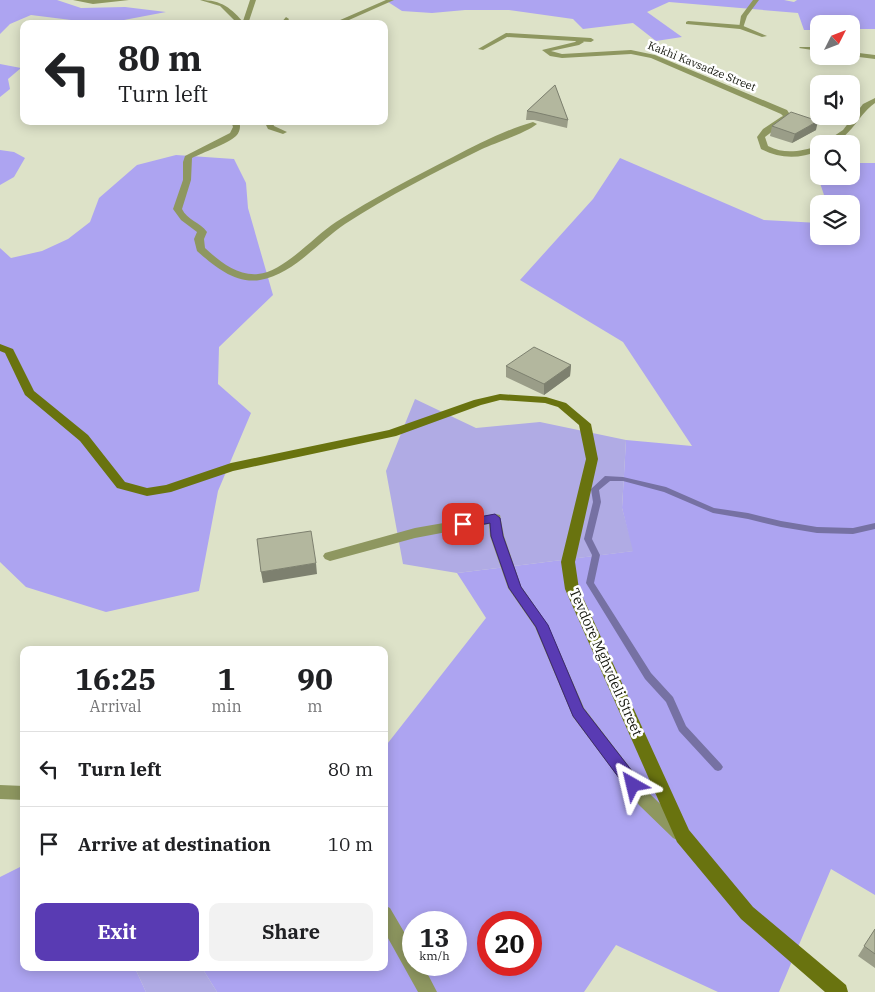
<!DOCTYPE html>
<style>
:root{--surface:#fff;--page:#f2f2f2;--text:#202124;--muted:#757577;--line:#e0e0e0;--accent:#593bb3}
body{margin:0;font-family:"IBM Plex Serif",serif;background:var(--page);color:var(--text);height:100vh;display:flex;flex-direction:column;font-size:19px;white-space:nowrap}
*{box-sizing:border-box;margin:0}
p{font-size:16px;color:var(--muted)}
.icon{flex:none;width:28px;height:28px;fill:none;stroke:currentColor;stroke-width:2;stroke-linecap:round;stroke-linejoin:round}
.map{position:relative;flex:1;overflow:hidden}
.panel{position:absolute;left:20px;top:646px;width:368px;height:325px;display:flex;flex-direction:column;background:var(--surface);border-radius:10px;box-shadow:0 2px 12px #0003}
.panel>*{flex:none}
.hud{position:absolute;left:20px;top:20px;width:368px;height:105px;border-radius:10px;box-shadow:0 2px 12px #0003;background:#fff;color:var(--text);overflow:hidden}
.needle{width:32px;rotate:48deg}
.buttons{position:absolute;left:810px;top:15px;display:grid;gap:10px}
.buttons a{display:grid;place-items:center;width:50px;height:50px;border-radius:10px;background:var(--surface);box-shadow:0 2px 12px #0003;font-size:25px}
.speed{position:absolute;left:402px;top:911px;display:flex;gap:10px;font-size:25px;font-weight:700;text-align:center}
.speed>*{display:grid;place-content:center;width:65px;height:65px;border-radius:50%;background:var(--surface);box-shadow:0 2px 12px #0003;line-height:1}
.speed small{font-size:12px;font-weight:400}
.speed .limit{border:8px solid #d22;background:#fff;color:#111}
.pin{position:absolute;display:grid;place-items:center;width:42px;height:42px;color:#fff;margin:-21px;border-radius:10px;box-shadow:0 2px 8px #0006}
.me{position:absolute;width:55px;margin:-28px;rotate:323deg;stroke-linejoin:round;filter:drop-shadow(0 0 4px #0008)}
.turn{display:flex;align-items:center;gap:18px;height:105px;padding:0 15px;font-size:22px}
.turn .icon{width:65px;height:65px;stroke-width:2.5}
.turn b{display:block;font-size:35px;line-height:42px}
.eta{display:flex;justify-content:space-evenly;align-items:center;height:85px;text-align:center}
.eta b{font-size:30px;font-weight:700;line-height:35px}
.button{display:flex;gap:10px;margin-top:auto;padding:10px 15px}
.button a{flex:1;height:58px;border-radius:10px;background:var(--accent);color:#fff;font-size:20px;font-weight:700;line-height:58px;text-align:center}
.button a+a{background:var(--page);color:var(--text)}
ul{padding:0;list-style:none}
li{display:flex;align-items:center;gap:15px;height:75px;padding:0 15px;border-top:1px solid var(--line)}
li div{flex:1}
li b{display:block;font-size:19px}
li em{font-style:normal}
.map>svg:first-child{display:block}
</style>
<div class="map">
<svg width="875" height="992" viewBox="0 0 875 992">
<rect width="100%" height="100%" fill="#dde2c8"/>
<path fill="#b0abe4" d="M415,399L476,428L540,422L626,440L622,508L634,551L457,573L403,564L386,471Z
M135,968H202L217,992H146Z"/>
<path fill="#ada4f1" fill-rule="evenodd" d="M0,0H57L81,8L125,7L166,12L103,24L31,15L10,24L0,34Z
M385,0H784L794,2L797,0H875V29H851V24H819V30H804L798,13L669,2L647,12L682,37L656,41L633,23L583,29L573,19L509,10H465L432,13L402,11Z
M0,64L21,68L8,79L10,89L0,97Z
M0,150L14,152L25,158L14,177L0,185Z
M176,155L234,159L246,183L248,208L273,295L219,347L218,384L251,413L218,491L199,591L106,612L26,587L0,562V248L11,258L42,251L68,239L90,222L99,198L137,165Z
M620,158L764,220L819,223V236H851V204H827L814,165L819,164V176H851V163H875V895L831,869L779,992H718L616,945L584,992H217L202,968H384V748L486,618L457,573L633,551L622,508L626,440L692,446L623,342L520,280L593,199ZM414,922H456V965H414ZM489,922H531V965H489Z
M24,865V968H135L146,992H0V877Z"/>
<g fill="none" stroke-linecap="round" stroke-linejoin="round">
<path fill="#7671a3" fill-rule="evenodd" d="M605,476L623,477L666,487L714,508L748,513L781,521L817,527L853,528L875,523V529L853,534L817,533L781,527L748,519L713,513L664,492L623,481H610L599,490L601,502L592,539L600,555L594,583L651,673L673,697L686,726L721,764L723,767L721,770L718,771L715,770L679,731L666,702L645,679L586,583L592,555L584,539L593,502L591,489Z"/>
<path fill="#8e9760" fill-rule="evenodd" d="M73,0H129L93,4Z
M200,0C222,0 231,8 245,24H238L220,6Z
M286,17L289,19L286,24H280Z
M688,21L741,25L767,36L762,37L740,29L686,24V22Z
M506,33L591,38L594,40L591,42L507,37L483,50L478,49Z
M800,47H819V51L799,48Z
M851,52L875,55V59L851,56Z
M231,121H239C241,126 240,132 236,136C229,143 202,153 192,158L191,180L182,209C187,220 200,222 207,232L204,239L205,248C219,261 237,276 258,274C284,272 314,236 336,222C373,198 414,177 453,157C478,144 505,130 533,122L537,124C526,133 497,142 482,149C435,172 388,196 345,224C318,242 294,274 260,280C235,284 214,266 197,251L194,239L197,232L181,220L173,209L183,180V162L185,156L230,133L233,127Z
M264,121H272L274,126L287,132L283,134L268,129Z
M495,514L500,515L504,536L521,586L548,625L584,708L651,795L685,828L687,833L685,838L679,841L673,838L639,805L573,717L535,627L508,588L490,536L489,524L415,538L330,561L325,559L323,556L325,553L415,528Z"/>
<path fill="#8e9760" fill-rule="evenodd" d="M250,0H256L248,24H242Z
M386,0H394L340,24H331Z
M753,0H759L747,16L743,28H739L741,16Z
M580,38L584,42L579,45L551,51L562,54L631,50L655,55L787,110L791,116L790,118L765,137L768,146C786,155 800,151 819,146V151C799,159 780,159 761,149L757,137L763,129L781,117L783,116L781,114L651,58L631,54L562,58L550,56L542,50L575,42Z
M875,98V103C855,117 850,144 822,144L843,130L863,104Z
M0,785L24,786V800L0,799Z
M384,905L390,908L414,949V965H423L437,992H418L384,931Z"/>
<path fill="#69730f" fill-rule="evenodd" d="M0,344L13,349L34,391L88,435L125,482L147,488L166,485L231,463L389,430L474,400L500,394L546,397L566,403L591,424L598,459L575,562L579,589L689,830L753,907L846,985L848,992H825L741,919L677,842L565,589L561,562L586,459L579,425L558,407L545,403L500,400L481,405L396,436L233,471L171,492L147,496L117,488L80,441L25,395L5,353L0,351Z"/>
</g>
<path fill="#9a9d88" d="M555,85L568,120L567,128L534,120H526L527,111Z
M772,126L816,130L792,143L770,136Z
M571,365L570,376L544,395L506,377V366Z
M875,929V968L858,956Z"/>
<path fill="#7d806f" d="M818,121L816,130L792,143L795,134Z
M571,365L570,376L544,395V384Z
M316,563L317,574L263,583L261,572Z"/>
<path fill="#b3b79e" stroke="#7d806f" d="M555,85L568,120L534,112L527,111Z
M791,112L818,121L795,134L772,126Z
M534,347L571,365L544,384L506,366Z
M311,531L316,563L261,572L257,539Z
M875,929V954L864,946Z"/>
<path fill="#593bb3" stroke="#3a2674" d="M495,514L500,518L503,536L521,587L548,625L583,708L639,780L641,785L639,790L633,792L628,790L573,716L536,627L509,588L491,536L490,523L463,528L457,524L463,520Z"/>
<g text-anchor="middle" dominant-baseline="central" stroke-width="5" stroke-linejoin="round" paint-order="stroke">
<g font-size="11" fill="#13150c" stroke="#fff">
<text transform="translate(702 66) rotate(22)">Kakhi Kavsadze Street</text>
</g>
<g font-size="14" fill="#13150c" stroke="#fff">
<text transform="translate(606 662) rotate(66)">Tevdore Mghvdeli Street</text>
</g>
</g>
</svg>
<div class="buttons">
<a><svg class="needle" viewBox="-14 -14 28 28"><path d="M0-13l5 13h-10z" fill="#e53935"/><path d="M0 13l5-13h-10z" fill="#757577"/></svg></a>
<a><svg class="icon" aria-label="sound" viewBox="0 0 24 24"><path d="M4 9h4l5-4v14l-5-4H4zM17 9q2 3 0 6"/></svg></a>
<a><svg class="icon" aria-label="search" viewBox="0 0 24 24"><circle cx="10" cy="10" r="6"/><path d="M15 15l6 6"/></svg></a>
<a><svg class="icon" aria-label="layers" viewBox="0 0 24 24"><path d="M12 4l9 5-9 5-9-5zM3 14l9 5 9-5"/></svg></a>
</div>
<div class="speed"><div>13<small>km/h</small></div><div class="limit">20</div></div>
<div class="pin" style="left:463px;top:524px;background:#d93025"><svg class="icon" aria-label="arrive" viewBox="0 0 24 24"><path d="M6 21V4h12l-3 4 3 4H6"/></svg></div>
<svg class="me" style="left:633px;top:785px" viewBox="-20 -20 40 40"><path d="M0-17L14 15 0 8-14 15z" fill="#593bb3" stroke="#fff" stroke-width="4"/></svg>
<div class="hud">
<div class="turn"><svg class="icon" aria-label="left" viewBox="0 0 24 24"><path d="M17 20v-9H6M10 6l-5 5 5 5"/></svg><div><b>80 m</b>Turn left</div></div>
</div>
<section class="panel">
<div class="eta">
<div><b>16:25</b><p>Arrival</p></div>
<div><b>1</b><p>min</p></div>
<div><b>90</b><p>m</p></div>
</div>
<ul>
<li><svg class="icon" aria-label="left" viewBox="0 0 24 24"><path d="M17 20v-9H6M10 6l-5 5 5 5"/></svg><div><b>Turn left</b></div><em>80 m</em></li>
<li><svg class="icon" aria-label="arrive" viewBox="0 0 24 24"><path d="M6 21V4h12l-3 4 3 4H6"/></svg><div><b>Arrive at destination</b></div><em>10 m</em></li>
</ul>
<div class="button"><a>Exit</a><a>Share</a></div>
</section>
</div>
